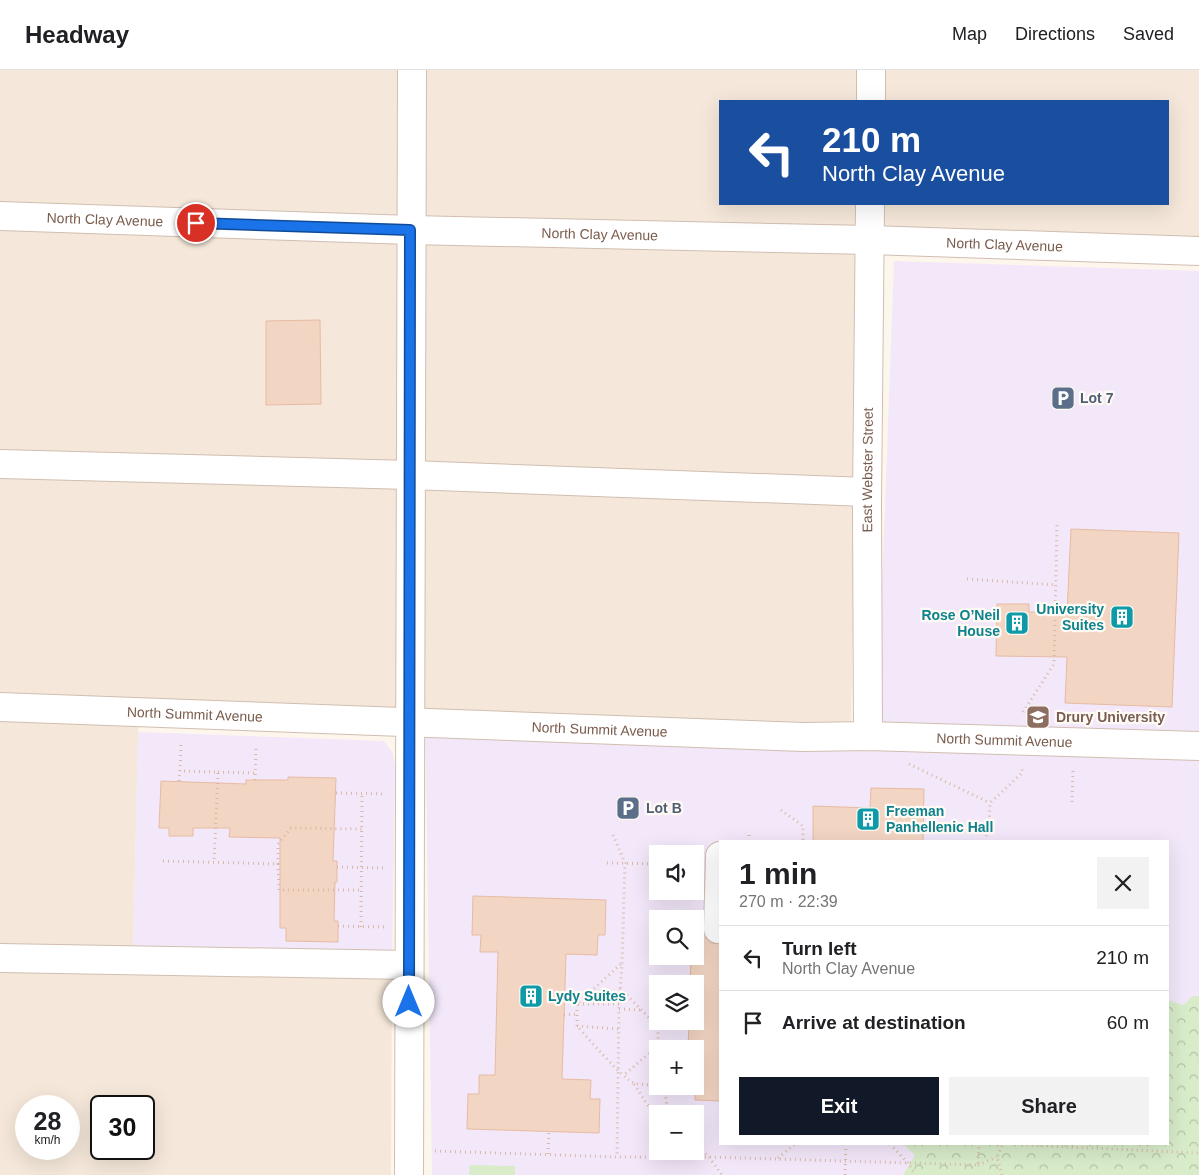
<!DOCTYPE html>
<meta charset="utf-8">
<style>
:root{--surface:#fff;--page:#f2f2f2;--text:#202124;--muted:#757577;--line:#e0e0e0;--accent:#111827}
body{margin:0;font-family:Helvetica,sans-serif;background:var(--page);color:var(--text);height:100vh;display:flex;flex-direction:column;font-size:19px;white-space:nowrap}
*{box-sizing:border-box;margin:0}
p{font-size:16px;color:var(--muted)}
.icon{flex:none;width:28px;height:28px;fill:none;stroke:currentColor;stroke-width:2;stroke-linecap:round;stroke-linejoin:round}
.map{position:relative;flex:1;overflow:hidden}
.sheet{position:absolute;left:719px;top:770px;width:450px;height:305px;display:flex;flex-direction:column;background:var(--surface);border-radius:0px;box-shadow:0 5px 20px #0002}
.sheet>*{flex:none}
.guide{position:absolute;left:719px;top:30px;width:450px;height:105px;border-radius:0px;box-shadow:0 5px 20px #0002;background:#1a4fa0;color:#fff;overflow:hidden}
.fabs{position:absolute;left:649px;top:775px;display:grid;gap:10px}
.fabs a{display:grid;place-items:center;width:55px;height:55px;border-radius:0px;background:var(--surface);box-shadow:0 5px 20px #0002;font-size:25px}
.speed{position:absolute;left:15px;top:1025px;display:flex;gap:10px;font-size:25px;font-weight:700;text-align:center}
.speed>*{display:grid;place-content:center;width:65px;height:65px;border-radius:50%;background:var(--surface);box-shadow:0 5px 20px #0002;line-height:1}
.speed small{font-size:12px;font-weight:400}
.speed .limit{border:2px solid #111;border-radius:8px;background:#fff;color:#111}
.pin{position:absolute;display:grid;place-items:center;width:42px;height:42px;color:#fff;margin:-21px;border:2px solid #fff;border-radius:50%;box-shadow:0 1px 5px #0007}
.me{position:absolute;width:55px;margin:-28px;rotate:0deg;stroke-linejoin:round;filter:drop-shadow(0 0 4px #0008)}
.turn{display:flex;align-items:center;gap:18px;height:105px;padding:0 20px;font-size:22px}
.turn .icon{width:65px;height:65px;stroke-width:2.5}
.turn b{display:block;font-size:35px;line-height:42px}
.round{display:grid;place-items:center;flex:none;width:52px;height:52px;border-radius:0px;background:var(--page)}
.headline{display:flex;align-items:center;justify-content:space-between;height:85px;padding:0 20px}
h1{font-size:30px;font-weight:700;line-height:38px}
.action{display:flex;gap:10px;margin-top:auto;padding:10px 20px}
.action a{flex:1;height:58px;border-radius:0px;background:var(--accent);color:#fff;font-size:20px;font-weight:700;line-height:58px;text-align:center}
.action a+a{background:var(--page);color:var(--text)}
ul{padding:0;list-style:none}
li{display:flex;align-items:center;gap:15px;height:65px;padding:0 20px;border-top:1px solid var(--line)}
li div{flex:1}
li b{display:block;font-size:19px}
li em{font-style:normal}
header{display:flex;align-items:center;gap:30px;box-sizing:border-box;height:70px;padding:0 25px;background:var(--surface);border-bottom:1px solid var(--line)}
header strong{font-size:24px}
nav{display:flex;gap:28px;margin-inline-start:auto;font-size:18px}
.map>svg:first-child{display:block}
</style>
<header>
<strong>Headway</strong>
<nav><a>Map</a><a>Directions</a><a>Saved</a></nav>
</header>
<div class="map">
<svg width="1199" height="1105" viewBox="0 0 1199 1105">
<defs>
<pattern id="park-crowns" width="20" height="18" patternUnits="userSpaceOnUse" patternTransform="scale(1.25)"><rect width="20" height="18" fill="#d8ecc9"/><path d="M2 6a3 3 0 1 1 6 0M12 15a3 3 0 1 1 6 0" fill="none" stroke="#b4c2a5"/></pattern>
</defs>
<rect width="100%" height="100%" fill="#fdf6ec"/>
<path fill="#f5e8da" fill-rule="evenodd" d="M0,0H1199V168L861,158L851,654L425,641L139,629L133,882L392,906L391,1105H0ZM720,31H1168V134H720ZM26,1036H69V1079H26ZM101,1036H144V1079H101Z"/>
<path fill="#f3e8fa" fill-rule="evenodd" d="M894,191L1199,201V1105H432L425,641L877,654ZM720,771H1168V1074H720ZM658,784H695V821H658ZM658,849H695V886H658ZM658,914H695V951H658ZM658,979H695V1016H658ZM658,1044H695V1081H658Z
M138,662L384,671L393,683L395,698L392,906L133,882Z"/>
<path fill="#d8ecc9" d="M470,1095L515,1096V1105H469Z"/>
<path fill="url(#park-crowns)" d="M1193,926H1199V1105H903L915,1085L903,1074H1168V930L1183,935Z"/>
<path fill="#f3d5c3" stroke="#e6bba3" d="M320,250L321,334L266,335V251Z
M1071,459L1179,463L1172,637L1065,633L1067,587L996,586L997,534H1029V542L1067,543Z
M288,707L336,708L333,791H337V812H335L334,851H338V872L286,871V858H280V768L229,767L230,758H193V766H169V758H159L161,711L246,714V710H288Z
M871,718L924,719L923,771H813V736L870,738Z
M473,826L606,830L605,865H598L597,885L566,884L562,1009L591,1010L590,1029H600L599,1063L467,1059L468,1024H479V1005H495L498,882H480L481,865H472Z
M695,867H705L710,873L720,874V1031L695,1030V979H688L689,951H695V914H690L691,886H695Z"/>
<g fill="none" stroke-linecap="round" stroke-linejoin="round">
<g stroke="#d1beb0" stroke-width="30">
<g id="minor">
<path d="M871,31V0"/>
<path id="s1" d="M0,146L411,160L870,170L1199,181"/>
<path d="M0,394L410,405L867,422"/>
<path id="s2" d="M0,637L804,667L868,666L1199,676"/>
<path id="s3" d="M868,666L867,432L870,134"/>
<path d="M718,859L720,786"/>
<path d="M0,888L409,895"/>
<path d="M409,1105L412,0"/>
</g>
</g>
<path stroke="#d9b8a5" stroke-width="3" stroke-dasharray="1 4" stroke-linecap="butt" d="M967,509L1056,515
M1023,642L1054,594L1057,454
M181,675L180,701L218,702L214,792
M909,694L990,733
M218,702L255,703
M255,710L256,676
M179,711L180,701
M336,723L386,724
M1072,732L1073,698
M781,740L803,756V771
M613,765L625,793L622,894L619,934L617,1087
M749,771V762
M985,771L989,757L990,733L1022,703V697
M163,791L278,794L279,820H361
M607,793L658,794
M278,794V774L291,758L362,759
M337,797L385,798
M338,856L385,857
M361,857L362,723
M620,918L658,957V976L624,1005
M619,934H577L621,894
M619,939L641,940
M564,945L577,944
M577,956V934
M618,959L577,956C587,967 623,1009 634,1013C644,1017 655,1011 663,1021C667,1027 667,1037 666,1044
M634,1014C642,1025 646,1037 658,1044
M695,1073L709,1087L722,1105
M890,1074L909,1094L915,1105
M1022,1074L1025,1075L1199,1083
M435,1081L617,1087H709L978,1095L979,1074
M548,1084L549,1062
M778,1088L795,1074
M978,1095L997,1087
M845,1105L846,1074
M1002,1105L997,1087L1003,1074"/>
<use href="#minor" stroke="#fff" stroke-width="28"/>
</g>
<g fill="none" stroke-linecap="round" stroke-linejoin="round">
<g stroke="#114b97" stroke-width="12">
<path id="route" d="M196,153L410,160L409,932"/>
</g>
<use href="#route" stroke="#1a73e8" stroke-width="9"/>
</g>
<defs>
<g id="parking-square" transform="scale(1.25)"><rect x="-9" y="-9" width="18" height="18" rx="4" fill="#5c6f8a" stroke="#fffaf3"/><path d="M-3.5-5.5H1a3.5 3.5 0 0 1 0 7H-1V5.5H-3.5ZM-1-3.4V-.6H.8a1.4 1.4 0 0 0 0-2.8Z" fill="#fff"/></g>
<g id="building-square" transform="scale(1.25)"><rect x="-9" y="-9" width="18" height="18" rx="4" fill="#0f9aa8" stroke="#fffaf3"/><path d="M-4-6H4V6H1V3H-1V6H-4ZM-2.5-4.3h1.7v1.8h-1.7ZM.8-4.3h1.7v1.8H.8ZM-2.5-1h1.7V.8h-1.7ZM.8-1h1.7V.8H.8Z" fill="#fff"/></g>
<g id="university-square" transform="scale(1.25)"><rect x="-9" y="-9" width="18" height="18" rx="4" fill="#8d6e63" stroke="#fffaf3"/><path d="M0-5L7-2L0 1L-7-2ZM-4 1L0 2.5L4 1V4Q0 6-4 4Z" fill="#fff"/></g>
</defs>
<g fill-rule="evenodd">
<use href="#parking-square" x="1063" y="328"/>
<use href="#building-square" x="1122" y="547"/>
<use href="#building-square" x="1017" y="553"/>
<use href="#university-square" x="1038" y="647"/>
<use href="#parking-square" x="628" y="738"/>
<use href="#building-square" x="868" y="749"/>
<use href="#building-square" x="531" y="926"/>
</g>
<g text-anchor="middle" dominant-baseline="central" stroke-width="4.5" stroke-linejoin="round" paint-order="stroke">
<g font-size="14" fill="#7a5c4d" stroke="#fffaf3">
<text stroke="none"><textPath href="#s1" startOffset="105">North Clay Avenue</textPath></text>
<text stroke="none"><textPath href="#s1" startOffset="600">North Clay Avenue</textPath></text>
<text stroke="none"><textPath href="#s1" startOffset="1005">North Clay Avenue</textPath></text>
<text stroke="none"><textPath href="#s3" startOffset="266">East Webster Street</textPath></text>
<text stroke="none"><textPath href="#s2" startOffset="195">North Summit Avenue</textPath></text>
<text stroke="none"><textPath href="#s2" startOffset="600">North Summit Avenue</textPath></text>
<text stroke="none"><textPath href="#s2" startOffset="1005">North Summit Avenue</textPath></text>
</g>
<g font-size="14" font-weight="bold" fill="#4e5e75" stroke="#fffaf3" text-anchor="start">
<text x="1080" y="328">Lot 7</text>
<text x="646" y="738">Lot B</text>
</g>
<g font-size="14" font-weight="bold" fill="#0d838f" stroke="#fffaf3" text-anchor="end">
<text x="1104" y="539">University<tspan x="1104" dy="16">Suites</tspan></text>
<text x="1000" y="545">Rose O’Neil<tspan x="1000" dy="16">House</tspan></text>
<text x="886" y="741" text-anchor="start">Freeman<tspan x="886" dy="16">Panhellenic Hall</tspan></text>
<text x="548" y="926" text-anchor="start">Lydy Suites</text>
</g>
<g font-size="14" font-weight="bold" fill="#785e54" stroke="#fffaf3" text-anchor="start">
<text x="1056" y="647">Drury University</text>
</g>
</g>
</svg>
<div class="fabs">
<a><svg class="icon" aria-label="sound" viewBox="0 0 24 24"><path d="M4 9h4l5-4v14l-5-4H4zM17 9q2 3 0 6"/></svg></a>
<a><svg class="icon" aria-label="search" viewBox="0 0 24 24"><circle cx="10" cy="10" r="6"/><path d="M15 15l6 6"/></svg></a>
<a><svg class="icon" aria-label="layers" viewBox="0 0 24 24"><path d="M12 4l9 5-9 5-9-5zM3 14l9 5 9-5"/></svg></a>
<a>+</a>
<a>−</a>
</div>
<div class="speed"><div>28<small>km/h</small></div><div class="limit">30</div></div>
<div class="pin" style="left:196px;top:153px;background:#d93025"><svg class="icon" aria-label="arrive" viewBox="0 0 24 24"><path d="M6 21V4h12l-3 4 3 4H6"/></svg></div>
<svg class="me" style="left:409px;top:932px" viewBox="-20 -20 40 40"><circle r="19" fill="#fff"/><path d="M0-13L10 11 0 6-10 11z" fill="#1a73e8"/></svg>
<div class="guide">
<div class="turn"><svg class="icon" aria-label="left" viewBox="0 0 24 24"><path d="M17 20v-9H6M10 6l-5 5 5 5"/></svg><div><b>210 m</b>North Clay Avenue</div></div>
</div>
<section class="sheet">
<div class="headline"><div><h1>1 min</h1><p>270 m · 22:39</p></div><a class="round"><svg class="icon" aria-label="close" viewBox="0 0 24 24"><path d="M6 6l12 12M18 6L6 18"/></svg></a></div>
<ul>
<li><svg class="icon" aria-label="left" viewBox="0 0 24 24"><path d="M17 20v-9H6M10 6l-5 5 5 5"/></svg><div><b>Turn left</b><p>North Clay Avenue</p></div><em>210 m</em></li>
<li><svg class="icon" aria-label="arrive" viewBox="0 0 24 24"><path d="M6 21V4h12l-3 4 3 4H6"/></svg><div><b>Arrive at destination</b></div><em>60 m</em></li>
</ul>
<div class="action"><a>Exit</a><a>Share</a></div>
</section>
</div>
